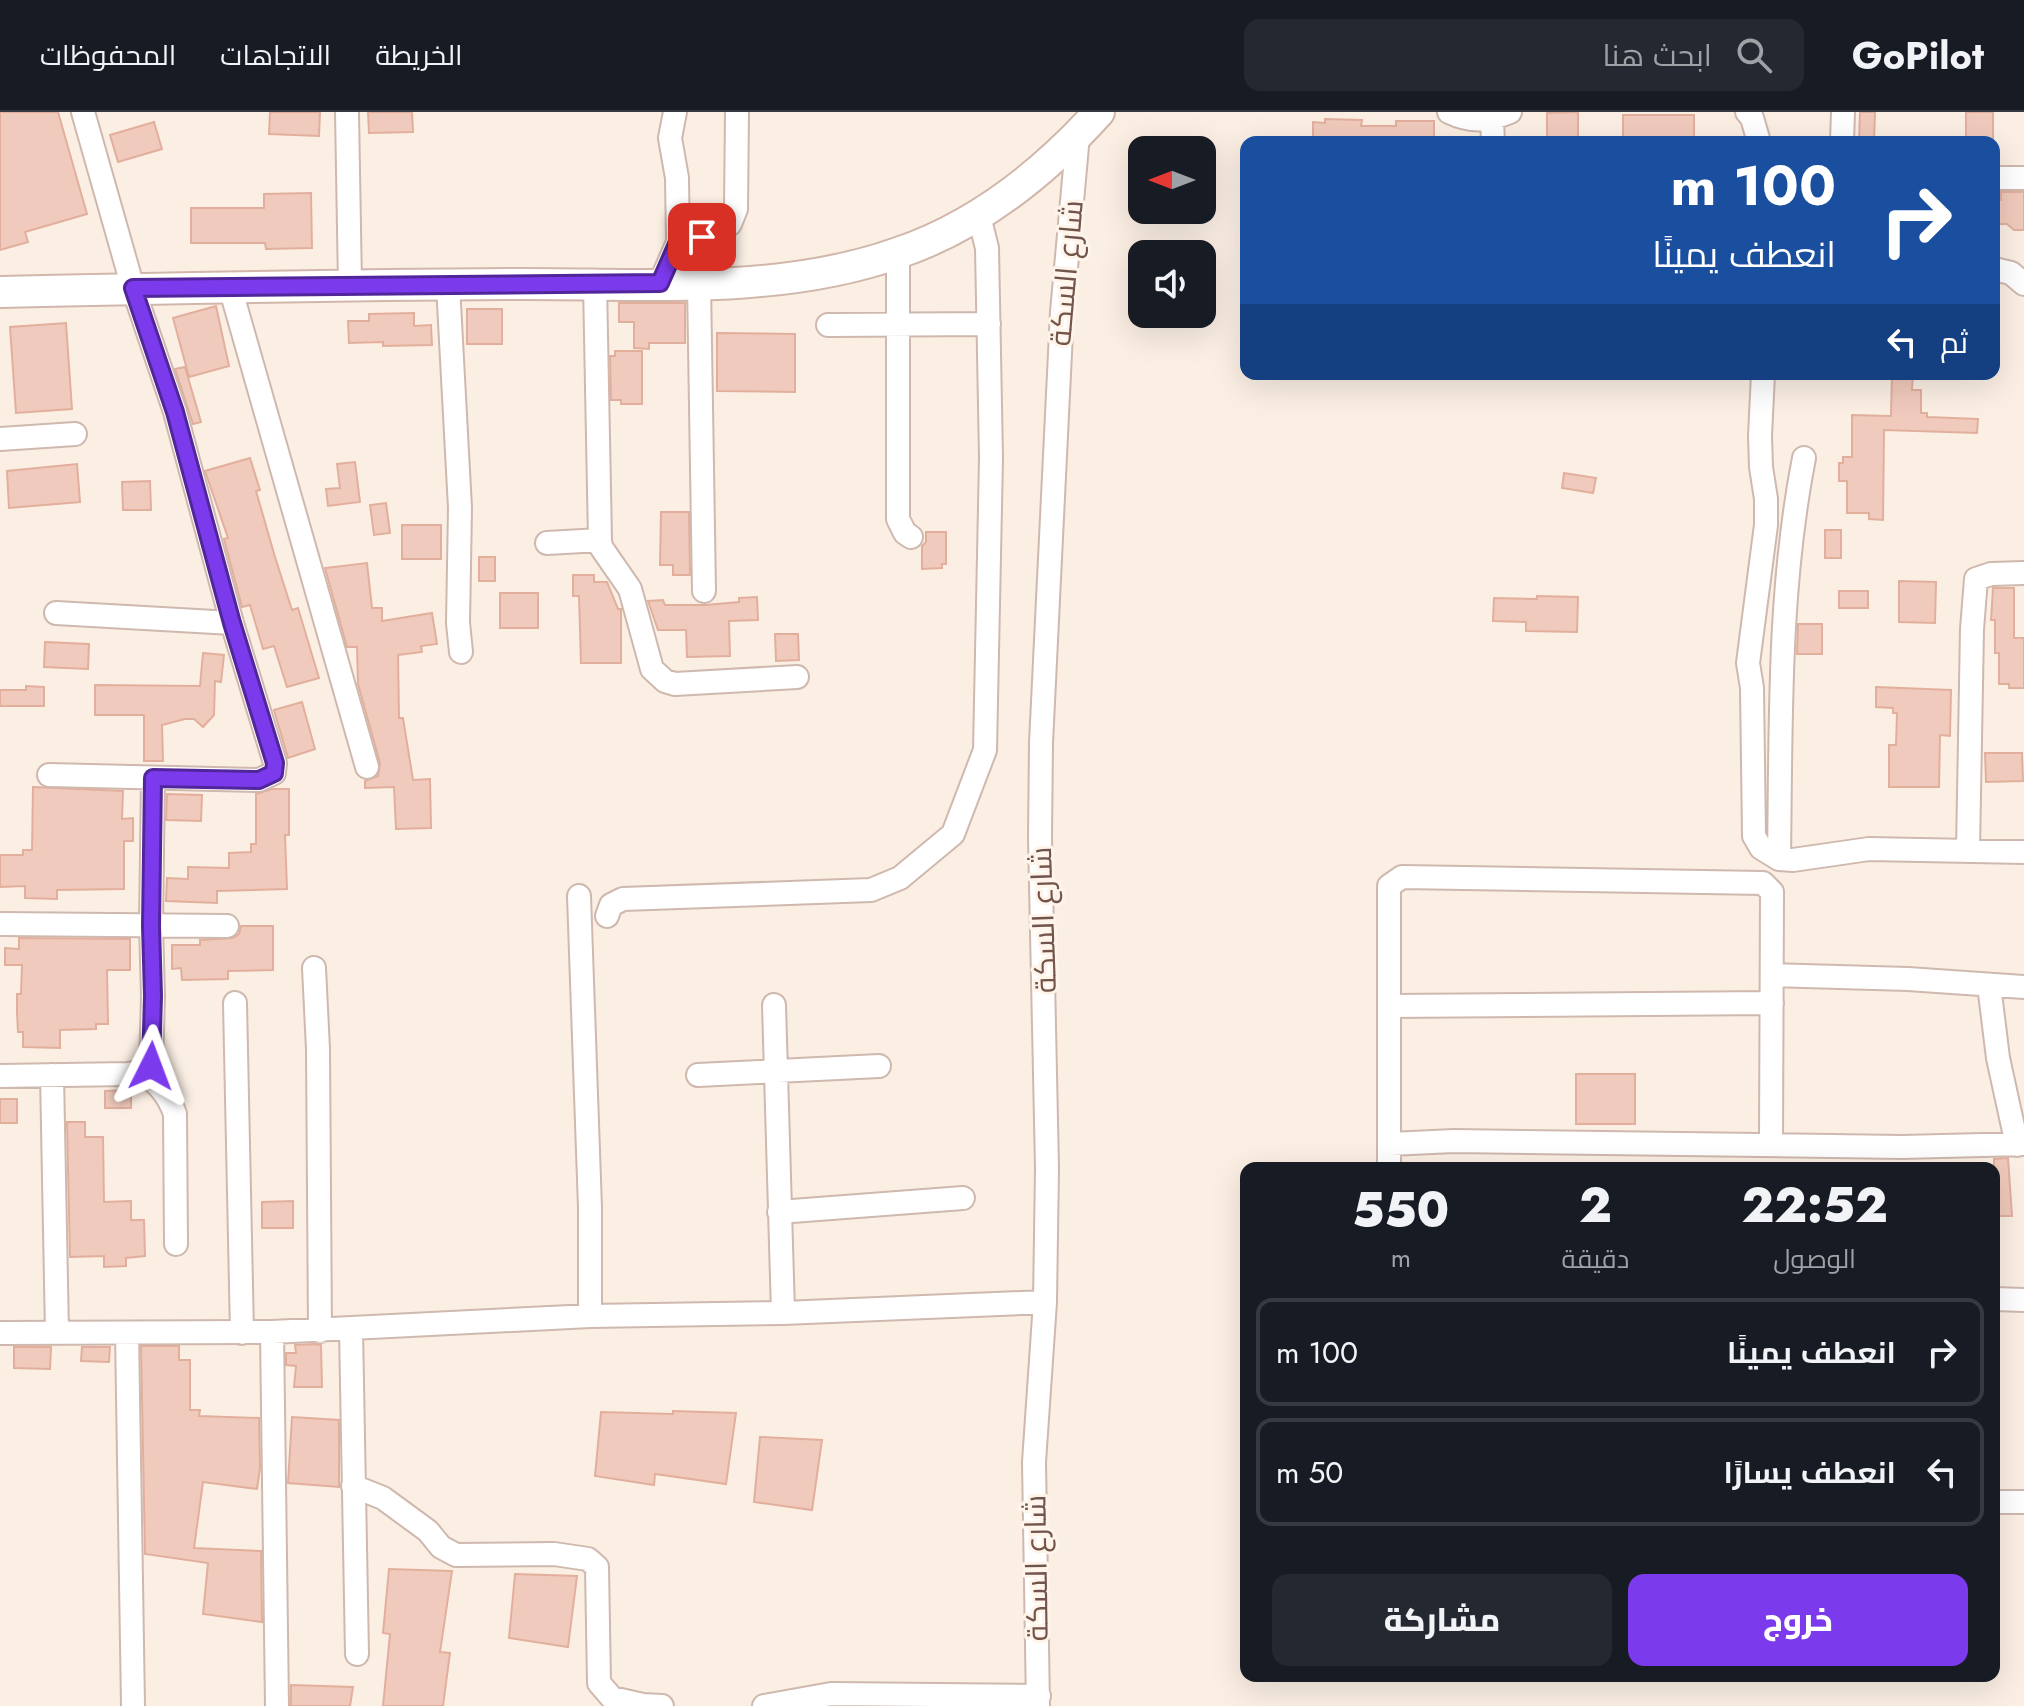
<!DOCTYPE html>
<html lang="ar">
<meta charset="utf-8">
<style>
:root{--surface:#171b24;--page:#242831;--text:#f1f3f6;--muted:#9ea1a6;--line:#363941;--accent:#7c3aed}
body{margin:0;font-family:Jost,Cairo,sans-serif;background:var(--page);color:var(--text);direction:rtl;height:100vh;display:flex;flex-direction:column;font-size:30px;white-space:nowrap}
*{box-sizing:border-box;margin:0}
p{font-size:26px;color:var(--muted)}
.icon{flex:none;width:44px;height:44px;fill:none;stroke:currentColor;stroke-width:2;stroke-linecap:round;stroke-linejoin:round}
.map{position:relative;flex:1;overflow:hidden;direction:ltr}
.side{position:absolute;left:1240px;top:1050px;width:760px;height:520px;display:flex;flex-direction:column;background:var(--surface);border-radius:16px;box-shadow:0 8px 32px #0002;direction:rtl}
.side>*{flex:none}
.top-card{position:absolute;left:1240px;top:24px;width:760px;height:244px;border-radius:16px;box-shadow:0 8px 32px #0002;direction:rtl;background:#1a4fa0;color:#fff;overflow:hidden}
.needle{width:52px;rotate:270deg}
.buttons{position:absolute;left:1128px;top:24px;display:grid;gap:16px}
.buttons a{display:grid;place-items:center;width:88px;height:88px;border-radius:16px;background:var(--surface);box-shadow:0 8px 32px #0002;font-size:40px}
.pin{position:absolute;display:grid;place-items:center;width:68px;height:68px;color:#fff;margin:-34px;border-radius:16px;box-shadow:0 4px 12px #0006}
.me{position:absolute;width:88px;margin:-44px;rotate:3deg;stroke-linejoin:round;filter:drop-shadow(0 0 6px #0008)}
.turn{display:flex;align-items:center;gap:28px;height:168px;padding:0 32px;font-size:36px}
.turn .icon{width:104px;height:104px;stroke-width:2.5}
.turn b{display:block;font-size:56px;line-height:68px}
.then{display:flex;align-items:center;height:76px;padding:0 32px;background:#0003;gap:16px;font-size:30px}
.eta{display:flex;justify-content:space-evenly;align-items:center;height:136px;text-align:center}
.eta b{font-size:48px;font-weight:800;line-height:56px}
.button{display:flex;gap:16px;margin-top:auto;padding:16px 32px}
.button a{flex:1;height:92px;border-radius:16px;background:var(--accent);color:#fff;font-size:32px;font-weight:800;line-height:92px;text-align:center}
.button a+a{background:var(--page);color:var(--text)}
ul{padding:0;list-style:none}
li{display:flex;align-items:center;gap:24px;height:108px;margin:0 16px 12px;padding:0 16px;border:4px solid var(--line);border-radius:16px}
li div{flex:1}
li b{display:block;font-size:30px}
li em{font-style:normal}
header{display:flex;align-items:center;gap:48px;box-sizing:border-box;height:112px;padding:0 40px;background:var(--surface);border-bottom:2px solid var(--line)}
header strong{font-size:38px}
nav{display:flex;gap:44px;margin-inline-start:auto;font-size:28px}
.search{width:560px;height:72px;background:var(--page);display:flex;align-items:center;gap:20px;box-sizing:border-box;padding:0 28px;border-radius:16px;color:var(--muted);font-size:30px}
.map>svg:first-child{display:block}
</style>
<header>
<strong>GoPilot</strong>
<div class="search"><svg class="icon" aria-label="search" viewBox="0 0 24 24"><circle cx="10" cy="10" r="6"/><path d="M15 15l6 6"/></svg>ابحث هنا</div>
<nav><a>الخريطة</a><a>الاتجاهات</a><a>المحفوظات</a></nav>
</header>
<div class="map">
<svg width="2024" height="1594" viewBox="0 0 2024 1594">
<rect width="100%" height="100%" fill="#fbefe4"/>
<path fill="#f0cabc" stroke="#e2af9d" stroke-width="2" d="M0,0H58L87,102L25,120L28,130L0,138Z
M270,0H320L319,24L269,22Z
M368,0H412L413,20L369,21Z
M1578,0V30H1547V1Z
M1860,0H1875L1874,30H1859Z
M1966,0H1993V30H1966Z
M1623,3H1694V30H1623Z
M1325,7L1362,8L1361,14H1396V9H1434V26H1431V30H1313V10L1325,11Z
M154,10L162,37L118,50L110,23Z
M2001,80H2024V118H2014L2007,112H1998V88H2001Z
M311,81L312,136L266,137L265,131H191V96H264V82Z
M619,191H685V231H649V237L634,236V210H619Z
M216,194L229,254L189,265L173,206Z
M467,197H502V232H467Z
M414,201V214L431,213L432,233L383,234V230L349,231L348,209H369V202Z
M66,211L72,297L16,301L10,215Z
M717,221L795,222V280L717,279Z
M615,239H642V292H621V288H611L610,244H615Z
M185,255L201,310L193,312L175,257Z
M1892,262H1913L1912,278H1921V301H1927V305L1978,307L1977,321L1884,318L1883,408L1869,407V401H1847V369H1839V351H1843V345H1852V303L1891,304Z
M250,346L260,378L256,379L275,445L292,498L298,496L319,566L287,575L274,534L263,537L250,493L242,495L224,427L228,426L205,359Z
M355,350L360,390L328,394L326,377L340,376L337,352Z
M77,352L80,390L9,396L7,359Z
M1564,361L1596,366L1593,381L1562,376Z
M150,369L151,398H123L122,370Z
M386,391L390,421L374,423L370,393Z
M661,400H689L690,463H673V453H660Z
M402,413H441V447H402Z
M1825,418H1841V446H1825Z
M926,420H946V452H942V456L922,457V434L926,430Z
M479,445H495V469H479Z
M367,451L372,496H382V509L432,501L437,532L421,534L422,540L398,543L399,606H403L413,668L430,667L431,716L396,717L394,675L365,676V669L378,664L380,651L358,572L357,535H347L325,456Z
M573,463H594V470H607L618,497H621V551H581L579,484H573Z
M1899,469L1936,470L1935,511L1899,510Z
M1993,476H2014V526H2024V576H2009V572H1999V541H1995V508H1991Z
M1839,479H1868V496H1839Z
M500,481H538V516H500Z
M1537,484L1578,485L1577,520L1526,519V510L1493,509L1494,486L1537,487Z
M757,485L758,508L729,509L730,544L687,545L686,518H658L648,489L663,488L665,493H705L739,490V486Z
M1798,512H1822V542H1797Z
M775,522H798L799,548L776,549Z
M45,530L89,532L88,557L44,555Z
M203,541L224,543L221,570L215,569L214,603L203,615L194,607H185L162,613L163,649H144V603H95V573L200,574Z
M26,574L44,575V594H0V578H26Z
M1876,575L1951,578L1950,624L1940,623L1939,675H1889V633H1896L1897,601H1893V596L1876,595Z
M302,590L315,637L288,646L274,598Z
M1985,641H2022L2023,669L1986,670Z
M33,675L123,679L122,707L133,706V729H124V777L57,778V787L25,786V774L0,775V743H23V738H32Z
M272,677H289V723H285L287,777L217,779V791L166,789L167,766L188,767V755L229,756V741L251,740V732H256V682Z
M167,682L202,683L201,709L166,708Z
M241,814H273V858L228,859V867L182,868L181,856L172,857V833H200V828L233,826L239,822Z
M19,826L130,827V858H107L108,912H96V917L60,918V936L23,935V920H18L17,900V882H21L22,853H5V836L19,837Z
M1576,962H1635V1012H1576Z
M131,978V996H105V979Z
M0,987H17V1011H0Z
M67,1010H85V1025H103L104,1090L131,1089V1108H144L145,1144L126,1146V1154L104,1155V1144L70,1145Z
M2008,1046L2012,1104H1994V1047Z
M293,1089V1116H262V1090Z
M315,1232L321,1233L322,1275H294L296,1254L286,1253V1241H296L295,1233Z
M141,1234H179V1248H190V1298H200L199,1304L259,1306L260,1356L257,1377L203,1370L194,1436L261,1439L262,1510L203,1502L208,1451L145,1442Z
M14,1235H51L50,1257L14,1256Z
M82,1235H110L109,1250L81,1249Z
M673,1299L736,1301L726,1372L655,1362L654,1373L595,1364L601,1300L673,1302Z
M292,1305L339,1308V1375L288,1371Z
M760,1325L822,1328L812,1398L754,1390Z
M389,1457L452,1459L440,1540L450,1541L443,1594H383L390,1522L383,1521Z
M515,1462L577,1464L568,1535L509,1526Z
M291,1573L353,1575L350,1594H291Z"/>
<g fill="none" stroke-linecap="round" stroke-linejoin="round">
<g stroke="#cfb8ae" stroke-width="26">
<path id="minor" d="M347,0L350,174
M1449,0C1472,11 1488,9 1510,0
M1747,0L1752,6L1759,30
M1492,8L1493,30
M1842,30L1843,0
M1994,66H2024
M678,130L702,125L730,112L736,97L737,0
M898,141V407L905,421L911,425
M1994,157L2011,161L2024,172
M660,171L678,130L677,66L670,26L675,0
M699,171L704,479
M595,172L600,428L601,435L630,477L652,557L665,569L675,572L797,565
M448,173L460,396L458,511L461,540
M230,175L367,655
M828,213L989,212
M1763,262L1760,324L1761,355L1766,387V413L1748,551L1752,576L1754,724L1761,736L1779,747L1793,748L1869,737L2024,740
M0,327L75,322
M547,431L600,428
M56,501L232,511
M49,663L259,668L274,661L275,651L232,511L175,300L133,176L83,0
M1968,738L1972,517L1976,467L1991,462L2024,461
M1779,747C1781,612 1778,479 1804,346
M579,784L590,1096V1204
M607,804L611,793L623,787L871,778L900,766L953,722L985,638L991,346L987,136L979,104
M0,812L227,814
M314,856L318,937L320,1219
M1772,863L1908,867L2024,875
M1989,873L1998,946L2017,1033
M235,891L242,1221
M774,893L783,1201
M1390,894L1772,891
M143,960C159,973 168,982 175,1002L176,1132
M52,963L57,1221
M698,963L879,954
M0,964L128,962L143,960L151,954L153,884L151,814L153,666
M1390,1032L1454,1029L1902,1035L2024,1032
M1389,1056V774L1402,765L1763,771L1772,780L1771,1032
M779,1100L963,1086
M1994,1187L2024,1188
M351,1217L357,1542
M272,1220L277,1594
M0,1221L272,1220L590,1204L783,1201L1045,1190
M127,1221L133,1594
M353,1374L383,1386L428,1419L441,1435L456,1443L554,1442L588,1447L597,1455L599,1571L612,1586L643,1593L662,1594
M1994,1390H2024
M764,1594L831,1582L1039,1584
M1038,1594L1034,1350L1045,1190L1047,1056L1040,725L1041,631L1062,200L1078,23"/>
</g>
<g stroke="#d1b7ab" stroke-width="34">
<path id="secondary" d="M0,180C171,176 343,173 514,172C641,171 777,184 898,141C978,114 1043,62 1099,0"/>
</g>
<use href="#minor" stroke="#fff" stroke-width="22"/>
<use href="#secondary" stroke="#fff" stroke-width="30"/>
</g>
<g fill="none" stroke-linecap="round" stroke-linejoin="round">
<g stroke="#51269a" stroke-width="20">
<path id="route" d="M151,954L153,884L151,814L153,666L259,668L274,661L275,651L232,511L175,300L133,176L660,171L678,130L702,125"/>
</g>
<use href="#route" stroke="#7c3aed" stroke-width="14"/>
</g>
<g text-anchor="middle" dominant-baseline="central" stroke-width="6" stroke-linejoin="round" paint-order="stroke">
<g font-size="30" fill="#73544a" stroke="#fef4ea">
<text transform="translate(1066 161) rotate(-85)">شارع السكة</text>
<text transform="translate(1043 808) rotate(-92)">شارع السكة</text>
<text transform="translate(1036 1456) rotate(-91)">شارع السكة</text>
</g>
</g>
</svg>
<div class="buttons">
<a><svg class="needle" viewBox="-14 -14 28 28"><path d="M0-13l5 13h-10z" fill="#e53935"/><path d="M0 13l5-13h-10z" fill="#9ea1a6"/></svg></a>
<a><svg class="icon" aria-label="sound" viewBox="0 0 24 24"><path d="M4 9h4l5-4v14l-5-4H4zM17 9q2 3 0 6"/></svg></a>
</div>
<div class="pin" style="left:702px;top:125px;background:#d93025"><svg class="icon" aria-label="arrive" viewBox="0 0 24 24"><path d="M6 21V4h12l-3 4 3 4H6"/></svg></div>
<svg class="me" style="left:151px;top:954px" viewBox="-20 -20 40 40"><path d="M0-17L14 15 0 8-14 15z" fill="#7c3aed" stroke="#fff" stroke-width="4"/></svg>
<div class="top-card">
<div class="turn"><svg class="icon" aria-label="right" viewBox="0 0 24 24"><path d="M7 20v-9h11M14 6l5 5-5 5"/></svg><div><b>100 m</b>انعطف يمينًا</div></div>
<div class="then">ثم<svg class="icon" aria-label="left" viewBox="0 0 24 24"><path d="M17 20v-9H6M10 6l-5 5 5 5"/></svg></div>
</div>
<section class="side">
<div class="eta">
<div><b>22:52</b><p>الوصول</p></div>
<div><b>2</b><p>دقيقة</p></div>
<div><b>550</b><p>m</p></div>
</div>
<ul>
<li><svg class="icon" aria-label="right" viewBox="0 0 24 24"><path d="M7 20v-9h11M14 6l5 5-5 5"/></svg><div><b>انعطف يمينًا</b></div><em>100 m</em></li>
<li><svg class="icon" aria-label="left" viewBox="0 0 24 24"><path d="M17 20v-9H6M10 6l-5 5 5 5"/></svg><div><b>انعطف يسارًا</b></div><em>50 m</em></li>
</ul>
<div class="button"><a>خروج</a><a>مشاركة</a></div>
</section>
</div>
